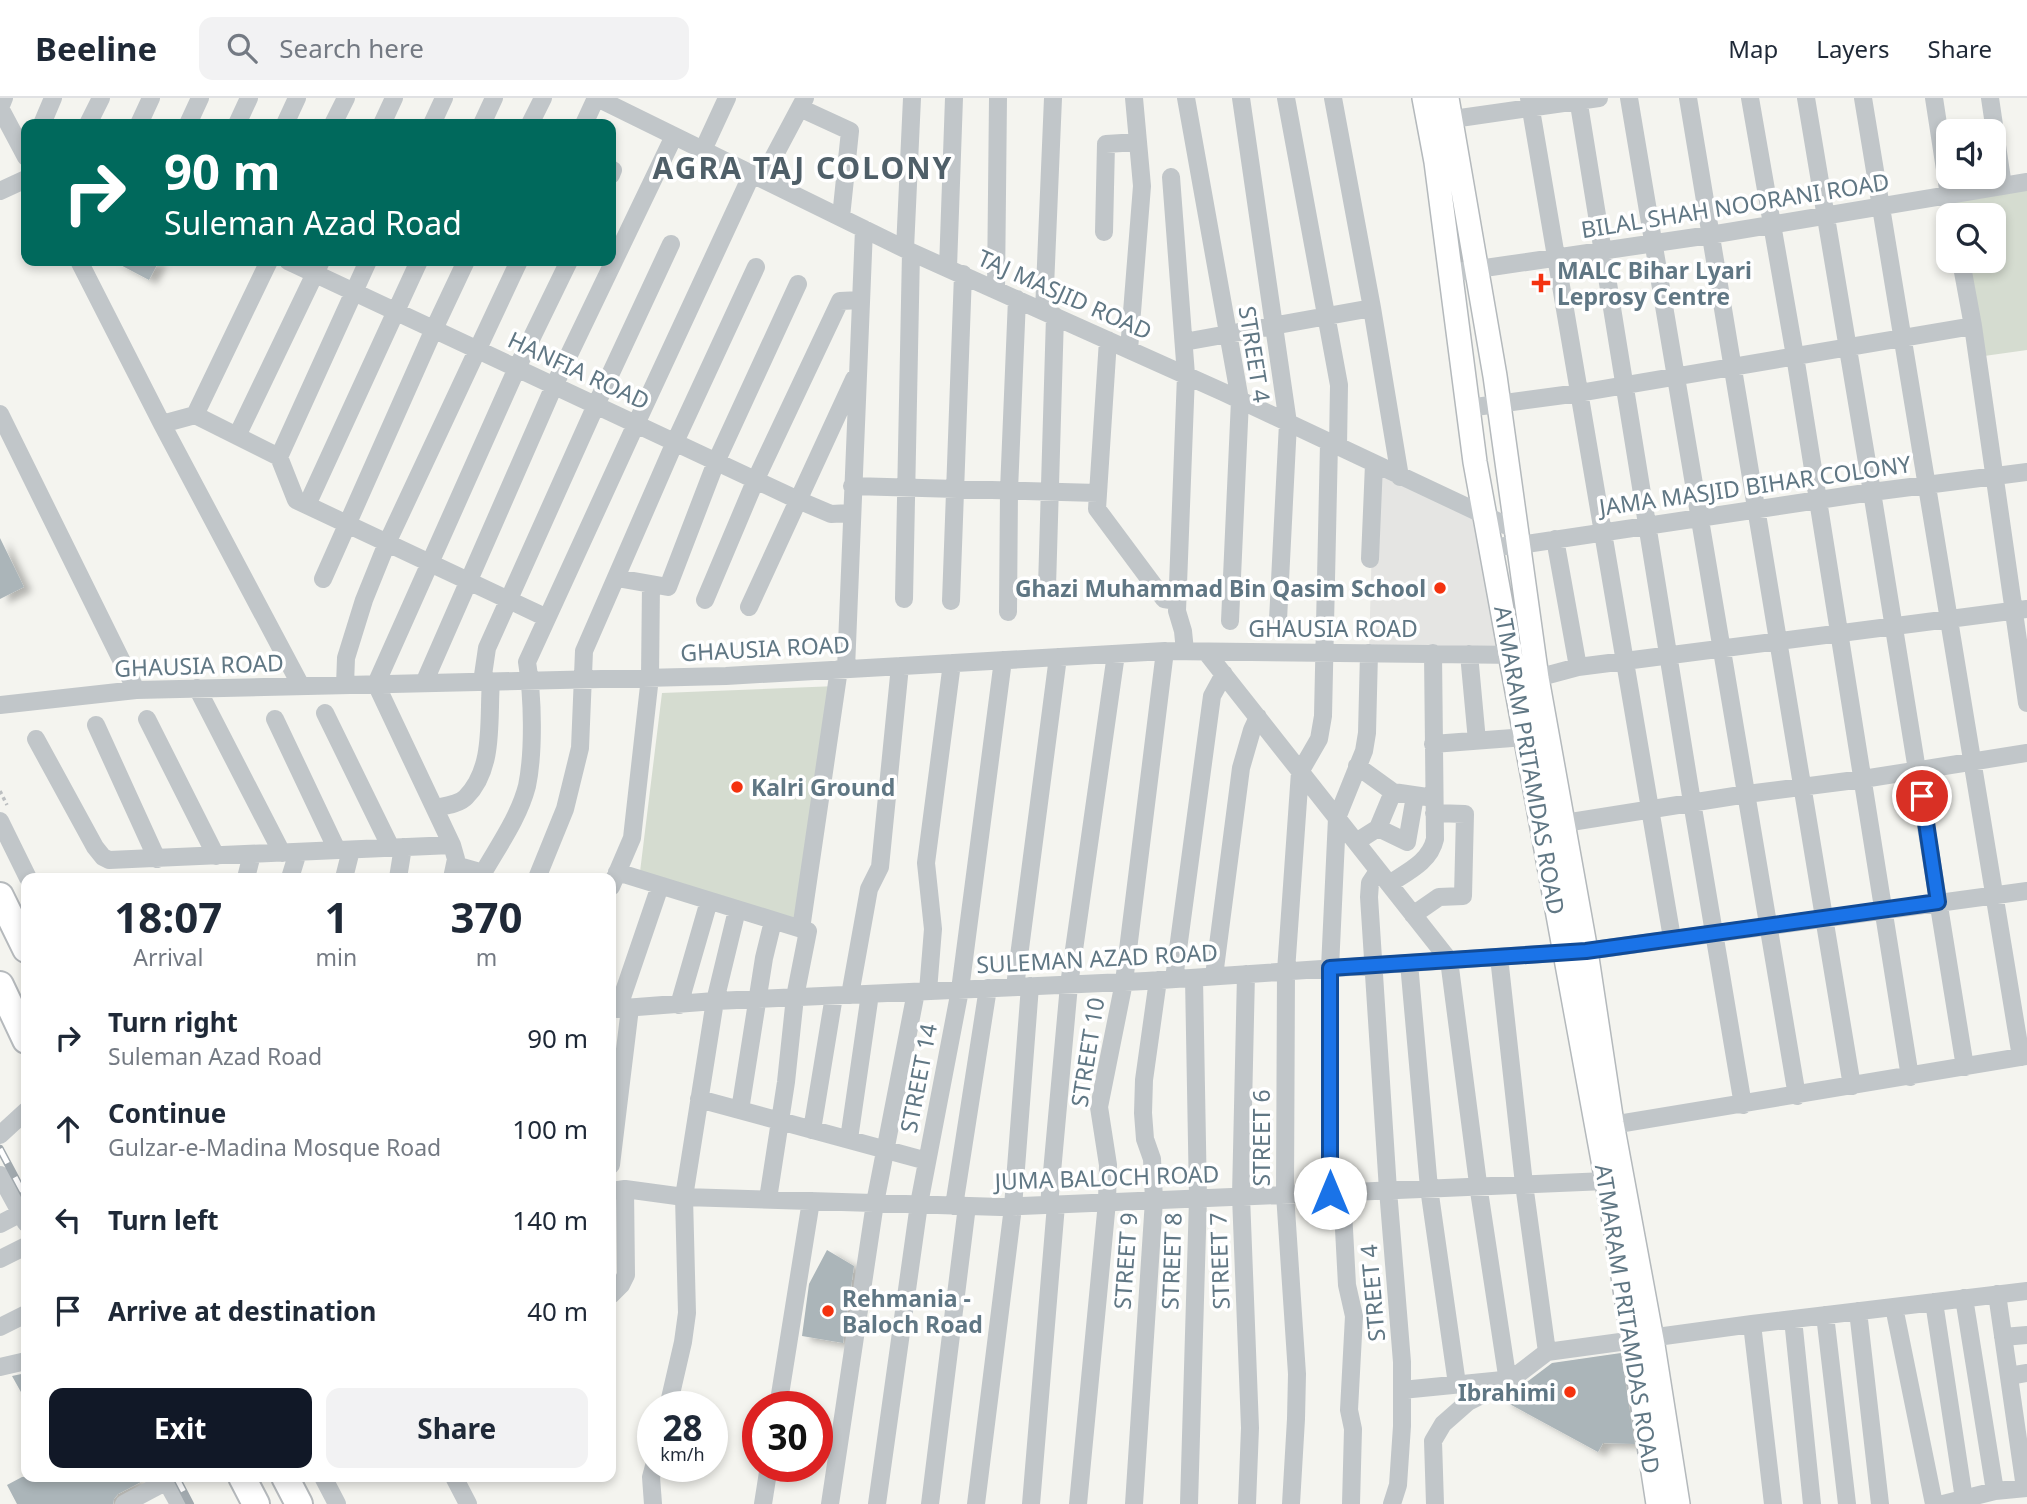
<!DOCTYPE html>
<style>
:root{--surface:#fff;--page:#f2f2f3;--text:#1f2937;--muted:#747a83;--line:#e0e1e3;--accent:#111827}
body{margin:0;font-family:"Noto Sans",sans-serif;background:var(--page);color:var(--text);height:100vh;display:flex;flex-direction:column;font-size:26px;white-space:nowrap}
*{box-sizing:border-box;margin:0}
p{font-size:23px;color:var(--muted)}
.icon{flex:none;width:38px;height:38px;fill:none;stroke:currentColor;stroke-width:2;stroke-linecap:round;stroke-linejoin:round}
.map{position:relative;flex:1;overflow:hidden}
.details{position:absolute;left:21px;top:775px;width:595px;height:609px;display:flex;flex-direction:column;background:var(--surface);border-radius:14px;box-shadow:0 4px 10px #0003}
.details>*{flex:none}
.hud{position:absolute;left:21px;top:21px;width:595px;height:147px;border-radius:14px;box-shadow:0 4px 10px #0003;background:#00695c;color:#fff;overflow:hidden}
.controls{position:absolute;left:1936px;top:21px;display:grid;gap:14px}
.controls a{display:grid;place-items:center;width:70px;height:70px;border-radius:14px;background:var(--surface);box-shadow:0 4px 10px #0003;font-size:35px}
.speed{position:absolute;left:637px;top:1293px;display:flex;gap:14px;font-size:35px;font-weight:700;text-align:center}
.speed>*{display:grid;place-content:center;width:91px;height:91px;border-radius:50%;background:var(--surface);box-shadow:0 4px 10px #0003;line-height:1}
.speed small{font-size:18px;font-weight:400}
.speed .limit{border:10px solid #d22;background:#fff;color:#111}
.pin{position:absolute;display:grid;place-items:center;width:60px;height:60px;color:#fff;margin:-30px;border:4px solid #fff;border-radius:50%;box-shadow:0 2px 7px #0007}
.me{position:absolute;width:77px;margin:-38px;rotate:0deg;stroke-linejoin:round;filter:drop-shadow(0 0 5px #0008)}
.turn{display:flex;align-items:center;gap:24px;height:147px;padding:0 28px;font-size:32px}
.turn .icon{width:91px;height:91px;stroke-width:2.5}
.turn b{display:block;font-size:49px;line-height:60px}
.eta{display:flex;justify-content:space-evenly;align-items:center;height:119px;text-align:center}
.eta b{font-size:42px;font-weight:700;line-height:49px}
.button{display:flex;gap:14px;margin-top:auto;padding:14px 28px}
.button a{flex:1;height:80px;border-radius:14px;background:var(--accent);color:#fff;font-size:28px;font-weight:700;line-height:80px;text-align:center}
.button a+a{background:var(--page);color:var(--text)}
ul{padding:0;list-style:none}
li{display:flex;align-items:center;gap:21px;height:91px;padding:0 28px}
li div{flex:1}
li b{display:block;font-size:26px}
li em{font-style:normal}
header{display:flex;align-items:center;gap:42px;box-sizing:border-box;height:98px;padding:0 35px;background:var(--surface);border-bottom:2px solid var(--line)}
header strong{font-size:33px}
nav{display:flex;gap:38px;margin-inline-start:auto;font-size:24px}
.search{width:490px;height:63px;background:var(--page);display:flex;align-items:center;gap:18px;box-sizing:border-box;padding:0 24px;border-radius:14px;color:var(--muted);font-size:26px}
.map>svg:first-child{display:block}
</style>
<header>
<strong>Beeline</strong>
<div class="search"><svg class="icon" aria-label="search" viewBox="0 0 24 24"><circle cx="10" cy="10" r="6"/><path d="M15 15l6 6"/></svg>Search here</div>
<nav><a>Map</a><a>Layers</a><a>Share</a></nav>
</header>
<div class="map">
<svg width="2027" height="1406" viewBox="0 0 2027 1406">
<defs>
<filter id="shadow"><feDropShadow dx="8" dy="4.5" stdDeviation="3.5" flood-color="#0004"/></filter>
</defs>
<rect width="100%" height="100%" fill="#f4f4ef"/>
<path fill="#e5e5e3" d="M1374,366L1497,424L1520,556L1369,555Z"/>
<path fill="#d5dcd0" d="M2027,84V252L1977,259L1960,163H1993V117H1952L1949,97Z
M837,588L802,832L639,782L662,595Z"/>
<path fill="#abb5b9" filter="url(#shadow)" d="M113,163H159L149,182Z
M0,440L24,489L0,501Z
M827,1152L854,1168L843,1245L802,1238L809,1186Z
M1621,1255L1635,1346L1603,1345L1598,1354L1504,1303L1505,1298L1515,1293L1552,1265Z
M26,1275V1303L12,1278Z
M22,1379H139L141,1384L118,1396L114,1401L113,1406H17L7,1387Z"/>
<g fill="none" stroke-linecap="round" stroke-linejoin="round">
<g stroke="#b4b9bc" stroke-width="26">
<path id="major" d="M1424,0L1436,64L1475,364L1617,1139L1658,1406
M1447,0L1495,278L1537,580L1586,853L1612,1025L1653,1247L1678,1406"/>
</g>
<g stroke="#b5b9bc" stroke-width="30">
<path id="highway" d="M0,798L26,851
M0,887L26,942
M242,1379L256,1406
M285,1379L299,1406"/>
</g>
<path stroke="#bcbfc1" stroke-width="3.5" stroke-dasharray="3.5 3.5" stroke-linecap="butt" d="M0,693L7,707"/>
<path stroke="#c1c6c9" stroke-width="18" d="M4,0L0,10L26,59
M597,0L911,154L1223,294L1516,432
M1186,0L1240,302L1230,523
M1241,0L1288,325L1278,522
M1286,0L1339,287L1338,349
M1333,0L1372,210L1400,379
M1529,0L1672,840
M1578,0L1692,704L1743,1007
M1629,0L1797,998
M1688,0L1852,988
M1750,0L1795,258L1910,979
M1806,0L1872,394L1965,969
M1863,0L2021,959
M1934,0L1952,117
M1990,0L2003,88
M800,10L850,33L841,119
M1439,23L1599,0
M42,26L53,0
M88,26L101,0
M139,26L151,0
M188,26L200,0
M237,26L249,0
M285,26L297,0
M333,26L346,0
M382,26L394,0
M432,26L444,0
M482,26L494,0
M530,26L543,0
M584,26L596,0
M703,52L727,0
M611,77L613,72
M1171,79L1186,277L1177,513L1183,533L1185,553
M762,81L805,0
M0,93L26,81
M1104,134L1106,46L1138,44
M905,151L912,0
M79,163L162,326L301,588
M288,163L798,402L831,416L851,415
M1961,163L1973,228L2027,605
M948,170L954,0
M1451,175L1710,137L2027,84
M996,192L998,0
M1044,213L1053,0
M1108,242L1097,411L1164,501L1177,503
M1184,244L1372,210
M1129,252L1142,88L1134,0
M1468,310L1579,295L1973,228
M0,316L136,592
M195,317L279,359L296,402L547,520
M162,326L195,317L269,163
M237,338L321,163
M279,359L368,163
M852,388L1098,395
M307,407L419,163
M1555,441L1578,569
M1491,449L1520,447L1872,394L2027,374
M1370,461L1374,366
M617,480L668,489L716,364L798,186
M323,481L434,231L466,163
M1047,489L1055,218
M904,501L911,154
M705,502L756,381L840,203L861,202
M951,503L963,176
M749,509L854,281
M1008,514L1009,392L1017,201
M1206,554L1449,862L1479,1093L1508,1284
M1469,556L1477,643
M846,571L864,131
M1537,580L1578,569L1625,563L2027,511
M482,584L487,550L596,307L671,146
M424,585L554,288L674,38
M345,587L346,560L364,502L387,445L519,163
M197,590L282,755
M0,607L136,592L726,578L1165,553L1521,557
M325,615L391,750
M147,621L216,758
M275,621L337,752
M96,627L157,761
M36,641L95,749L103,759L109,762L452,747
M1433,646L1526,639
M1357,668L1393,694L1434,700
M435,710C444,708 460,706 466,699C495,670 488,621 491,583
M0,723L28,780
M1552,727L1747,696L1863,681L2027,655
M1378,730L1407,744L1415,698
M1356,744L1378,730L1393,694
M455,767L483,775C499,747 519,719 527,688C534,654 533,599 527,564L636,326L752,76
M1378,773L1370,785L1369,799L1388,1092L1402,1264V1328L1398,1387L1392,1406
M617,774L808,833L795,899L786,984L768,1101
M246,780L252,756
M290,780L298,754
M344,780L351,752
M398,780L403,749
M452,780L456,761L452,747L376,586L517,270L569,163
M537,780L565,711L580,650L584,553L675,344L756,169
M1389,786C1407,774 1430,764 1435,741L1433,555
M611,789L632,740L650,579L651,486
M1413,817L1439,799L1463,798L1465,716L1434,715
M801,831L839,571
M1499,859L1524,1086L1547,1254
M1409,865L1429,1090L1457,1286
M1246,876L1241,1098L1250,1330L1247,1406
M1214,878L1241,670L1252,632L1258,619
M1174,881L1212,598L1224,576
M1015,889L1058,559
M928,893L933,831L926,765L952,565
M850,897L869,791L880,769L900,568
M679,907L709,803
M611,911L715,903L1146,883L1586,853L2027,793
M618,911L660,788
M699,1001L927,1063
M740,1012L764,860L773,823
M1600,1029L2027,958
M812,1032L834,898
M0,1037L26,1013
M849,1041L870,896
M611,1067L630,910
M0,1077L26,1125
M611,1093L625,1091L684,1099L1001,1109L1606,1083
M1342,1094L1347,1187L1354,1218L1349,1312L1353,1331L1351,1406
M1330,1095V870L1337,720L1364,653L1367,635L1369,555
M1049,1107L1069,887L1116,556
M954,1108L988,890
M0,1126L21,1115
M0,1161L26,1148
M1997,1196L2025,1390
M611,1197L621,1187L626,1177L625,1091
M1964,1200L1995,1393
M1934,1204L1964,1401
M1894,1209L1934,1406
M1858,1213L1880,1406
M1825,1217L1847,1406
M1793,1221L1812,1406
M1752,1226L1773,1406
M0,1229L26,1216
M2003,1239L2027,1237
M0,1269L26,1263
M2009,1278L2027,1275
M1402,1292L1503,1282
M668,1309L683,1244L687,1215L684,1099L715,903L737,812
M778,1309L811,1103
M164,1379L179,1406
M323,1379L337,1406
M454,1379L468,1406
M124,1406L167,1383
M653,1406L651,1379L654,1368
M763,1406L769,1368
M830,1406L875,1105L916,894
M877,1406L919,1106L960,892L1003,562
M930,1406L967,1108
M976,1406L1013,1109L1030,888
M1031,1406L1056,1107
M1078,1406L1107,1104L1108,1067L1099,1009L1124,884L1165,553
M1134,1406L1154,1102L1152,1061L1145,1041L1143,1015L1144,982L1158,882
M1189,1406L1198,1100L1194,880
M1291,1406L1296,1321L1297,1276L1285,1096L1286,873L1300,674L1319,641L1323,618L1329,345
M1435,1406L1433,1343L1443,1326L1468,1304L1508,1284L1547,1254L1752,1226L2027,1193
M1943,1406L1995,1393L2027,1390"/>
<use href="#major" stroke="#fff" stroke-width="23"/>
<use href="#highway" stroke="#fff" stroke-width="26"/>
<g stroke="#a1a9ae" stroke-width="8">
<path id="rail" d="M0,1051L26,1100
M176,1379L190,1406"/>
</g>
<use href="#rail" stroke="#fff" stroke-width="5" stroke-dasharray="16" stroke-linecap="butt"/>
</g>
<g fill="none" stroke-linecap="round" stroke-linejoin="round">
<g stroke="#114b97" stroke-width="18">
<path id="route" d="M1330,1095V870L1586,853L1938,804L1922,698"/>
</g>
<use href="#route" stroke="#1a73e8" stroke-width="12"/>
</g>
<g fill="#f4320f" stroke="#fff" stroke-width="2.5">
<path d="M1537.5 174.5h7v7h7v7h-7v7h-7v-7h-7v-7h7z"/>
<circle cx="1440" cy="490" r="7"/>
<circle cx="737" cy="689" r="7"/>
<circle cx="828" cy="1213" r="7"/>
<circle cx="1570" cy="1294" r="7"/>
</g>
<g text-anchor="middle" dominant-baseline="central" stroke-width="7" stroke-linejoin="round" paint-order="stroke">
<g font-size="23" fill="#607784" stroke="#fff">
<text transform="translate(1735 107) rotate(-9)">BILAL SHAH NOORANI ROAD</text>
<text transform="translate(1065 196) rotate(24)">TAJ MASJID ROAD</text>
<text transform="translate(1255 256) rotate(81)">STREET 4</text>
<text transform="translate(579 272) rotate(25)">HANFIA ROAD</text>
<text transform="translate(1755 387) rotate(-8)">JAMA MASJID BIHAR COLONY</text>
<text x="1333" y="530">GHAUSIA ROAD</text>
<text transform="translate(765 550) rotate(-3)">GHAUSIA ROAD</text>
<text transform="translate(199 567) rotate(-2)">GHAUSIA ROAD</text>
<text transform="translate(1530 662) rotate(80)">ATMARAM PRITAMDAS ROAD</text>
<text transform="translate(1097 860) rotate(-3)">SULEMAN AZAD ROAD</text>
<text transform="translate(1087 954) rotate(-81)">STREET 10</text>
<text transform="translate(918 980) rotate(-79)">STREET 14</text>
<text transform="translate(1261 1040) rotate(-90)">STREET 6</text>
<text transform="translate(1107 1079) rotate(-2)">JUMA BALOCH ROAD</text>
<text transform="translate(1125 1163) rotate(-86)">STREET 9</text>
<text transform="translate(1171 1163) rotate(-88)">STREET 8</text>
<text transform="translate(1219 1163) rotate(-92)">STREET 7</text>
<text transform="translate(1372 1195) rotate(-95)">STREET 4</text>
<text transform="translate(1628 1221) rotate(81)">ATMARAM PRITAMDAS ROAD</text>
</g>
<g font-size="23" font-weight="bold" fill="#607784" stroke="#fff" text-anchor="start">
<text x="1557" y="172">MALC Bihar Lyari<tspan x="1557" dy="26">Leprosy Centre</tspan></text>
<text x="1426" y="490" text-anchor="end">Ghazi Muhammad Bin Qasim School</text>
<text x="751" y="689">Kalri Ground</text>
<text x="842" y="1200">Rehmania -<tspan x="842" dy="26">Baloch Road</tspan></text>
<text x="1556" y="1294" text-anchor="end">Ibrahimi</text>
</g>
<g font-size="30" font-weight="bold" letter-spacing="2" fill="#4f5f68" stroke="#fff">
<text x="803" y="69">AGRA TAJ COLONY</text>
</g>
</g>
</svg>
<div class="controls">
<a><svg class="icon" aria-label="sound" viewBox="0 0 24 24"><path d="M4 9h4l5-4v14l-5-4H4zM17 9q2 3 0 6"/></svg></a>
<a><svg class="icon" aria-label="search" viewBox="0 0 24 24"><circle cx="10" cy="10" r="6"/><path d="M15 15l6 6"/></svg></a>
</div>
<div class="speed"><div>28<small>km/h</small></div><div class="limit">30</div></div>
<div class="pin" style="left:1922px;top:698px;background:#d93025"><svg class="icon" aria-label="arrive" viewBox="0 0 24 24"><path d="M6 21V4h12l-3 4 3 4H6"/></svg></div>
<svg class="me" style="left:1330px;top:1095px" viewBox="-20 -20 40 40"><circle r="19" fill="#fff"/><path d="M0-13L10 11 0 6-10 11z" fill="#1a73e8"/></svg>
<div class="hud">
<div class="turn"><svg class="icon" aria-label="right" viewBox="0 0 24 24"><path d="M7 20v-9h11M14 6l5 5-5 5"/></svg><div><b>90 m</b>Suleman Azad Road</div></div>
</div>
<section class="details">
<div class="eta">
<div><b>18:07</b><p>Arrival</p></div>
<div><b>1</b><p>min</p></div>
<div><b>370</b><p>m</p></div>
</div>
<ul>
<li><svg class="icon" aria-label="right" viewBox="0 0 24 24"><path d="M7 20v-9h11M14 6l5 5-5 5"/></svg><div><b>Turn right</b><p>Suleman Azad Road</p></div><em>90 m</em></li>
<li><svg class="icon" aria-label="ahead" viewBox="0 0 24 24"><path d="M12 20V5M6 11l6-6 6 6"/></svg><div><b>Continue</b><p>Gulzar-e-Madina Mosque Road</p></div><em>100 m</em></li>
<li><svg class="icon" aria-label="left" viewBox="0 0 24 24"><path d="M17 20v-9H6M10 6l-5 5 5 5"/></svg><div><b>Turn left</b></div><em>140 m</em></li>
<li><svg class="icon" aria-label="arrive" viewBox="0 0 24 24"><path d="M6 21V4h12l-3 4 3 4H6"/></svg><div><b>Arrive at destination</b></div><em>40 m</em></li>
</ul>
<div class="button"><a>Exit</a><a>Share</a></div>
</section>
</div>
